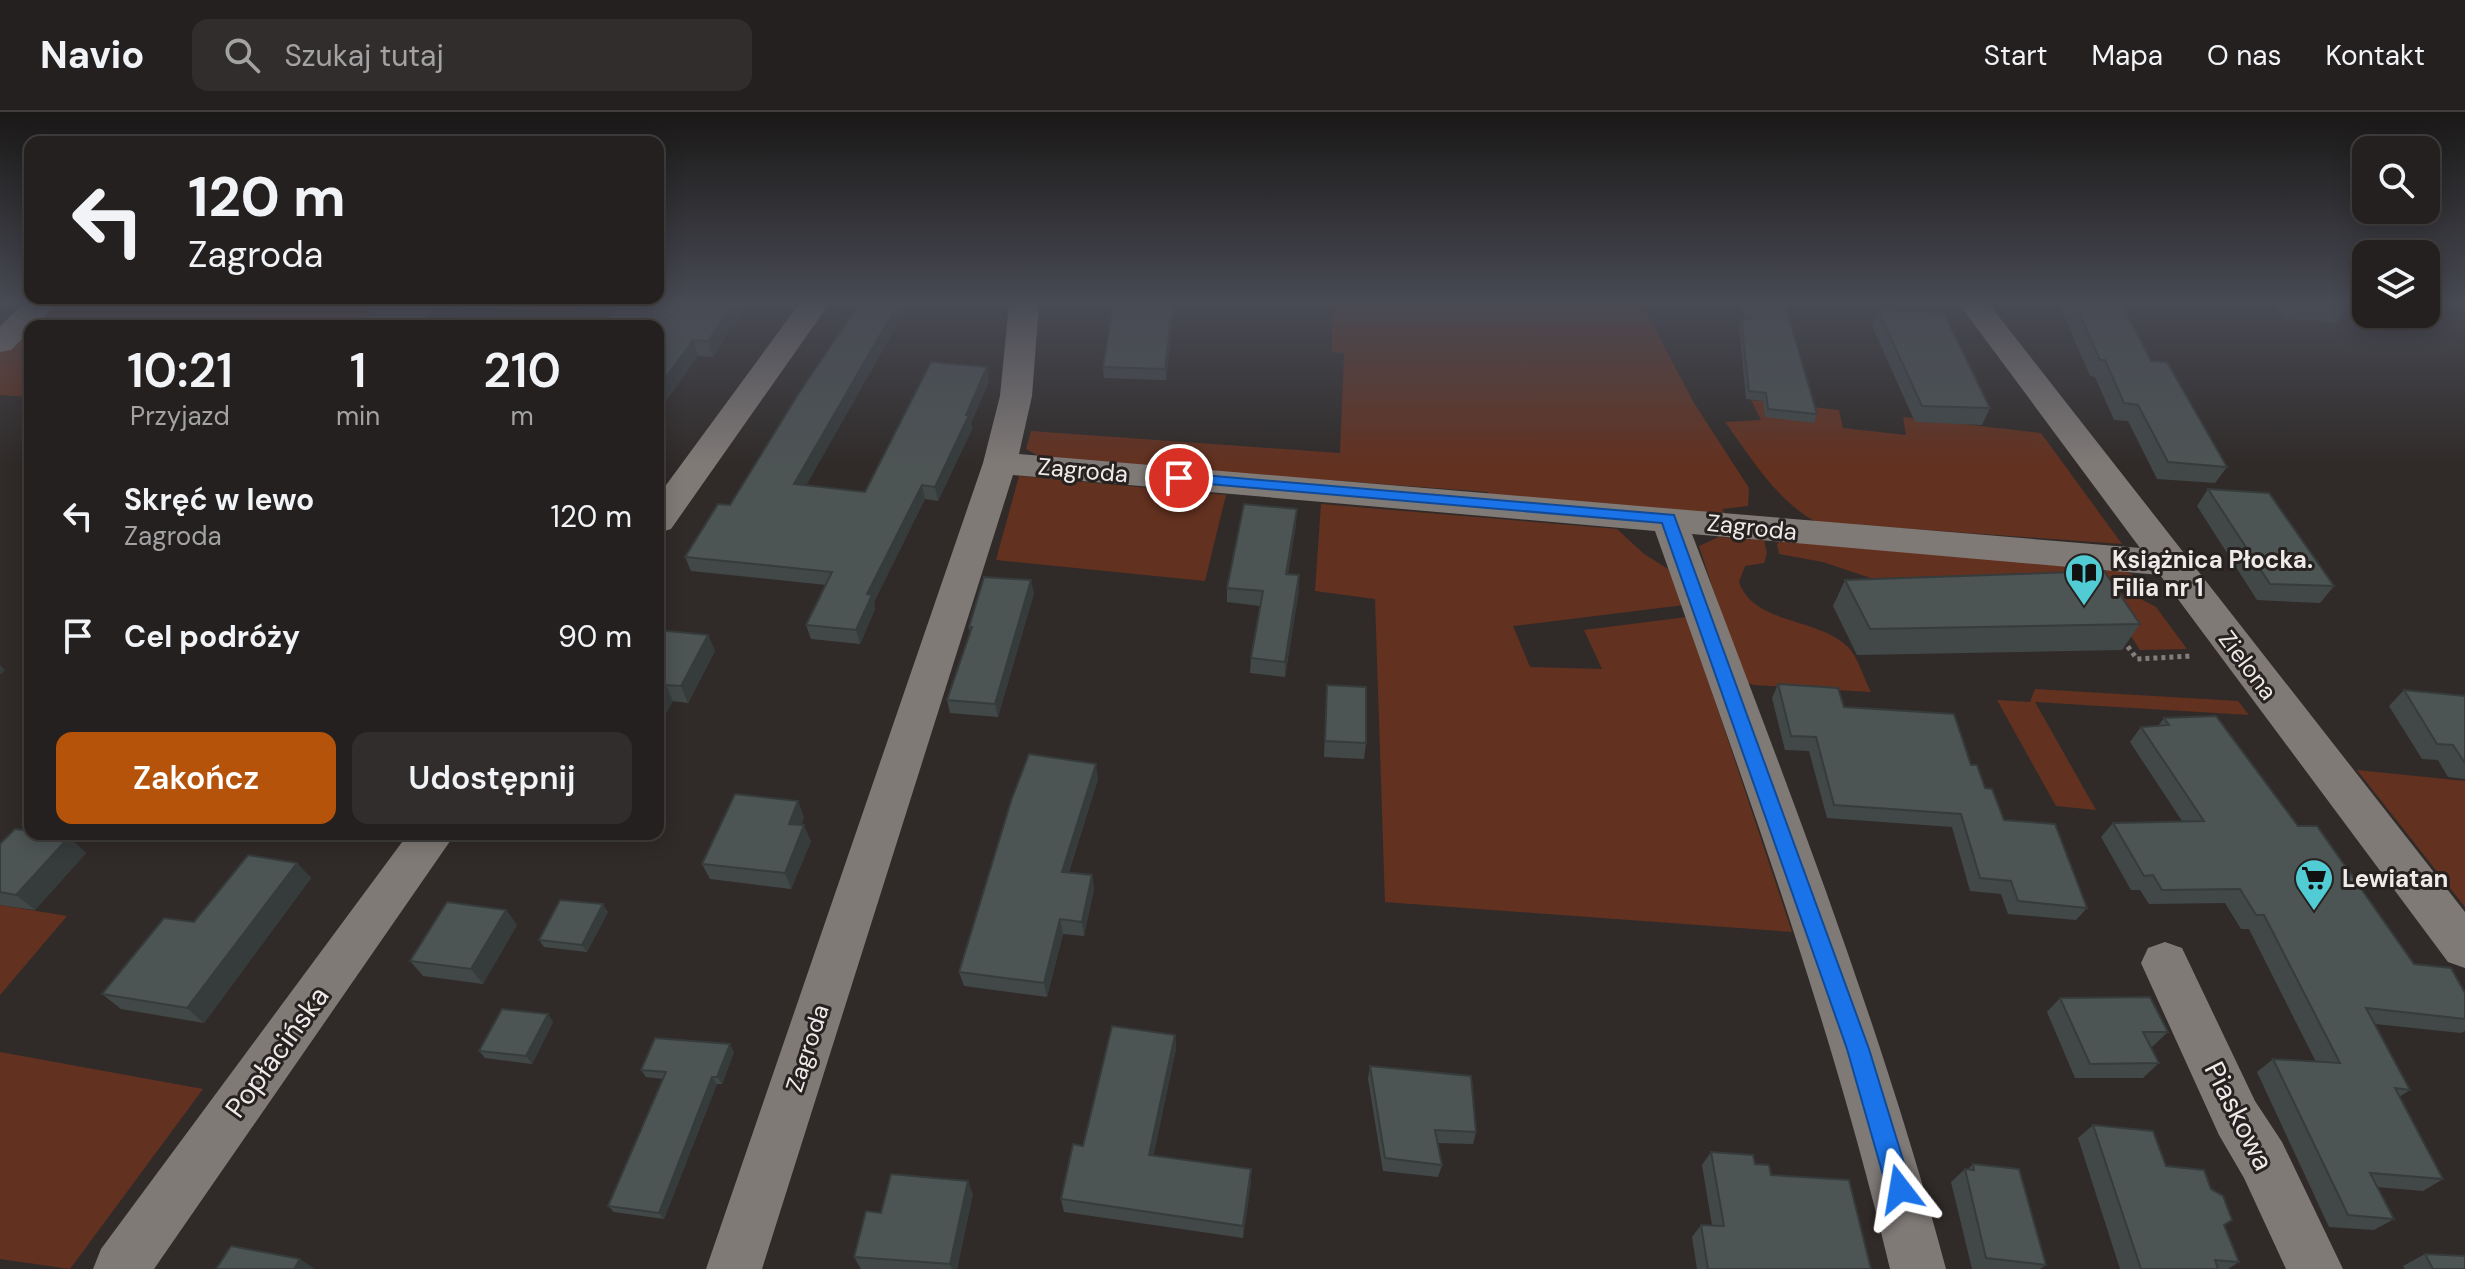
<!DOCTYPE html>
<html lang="pl">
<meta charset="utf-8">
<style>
:root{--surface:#24201f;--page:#302d2c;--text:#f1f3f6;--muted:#a3a3a4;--line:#413e3d;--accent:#b45309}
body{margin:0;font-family:"DM Sans",sans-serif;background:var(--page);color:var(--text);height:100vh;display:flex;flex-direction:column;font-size:30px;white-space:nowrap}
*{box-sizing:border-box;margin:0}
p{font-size:26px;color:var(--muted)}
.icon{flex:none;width:44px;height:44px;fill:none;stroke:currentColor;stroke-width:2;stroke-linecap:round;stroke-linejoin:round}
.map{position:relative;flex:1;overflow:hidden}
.sheet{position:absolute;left:24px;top:208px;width:640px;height:520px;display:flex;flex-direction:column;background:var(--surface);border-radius:16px;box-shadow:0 4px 20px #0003,0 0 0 2px var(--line)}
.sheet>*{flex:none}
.banner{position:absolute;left:24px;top:24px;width:640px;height:168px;border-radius:16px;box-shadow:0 4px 20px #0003,0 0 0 2px var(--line);background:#24201f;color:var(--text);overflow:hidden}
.buttons{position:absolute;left:2352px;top:24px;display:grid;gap:16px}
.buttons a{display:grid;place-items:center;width:88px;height:88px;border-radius:16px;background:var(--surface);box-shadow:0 4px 20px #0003,0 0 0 2px var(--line);font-size:40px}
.pin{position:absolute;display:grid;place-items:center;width:68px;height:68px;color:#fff;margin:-34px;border:4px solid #fff;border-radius:50%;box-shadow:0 2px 8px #0007}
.me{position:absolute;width:88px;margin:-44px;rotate:346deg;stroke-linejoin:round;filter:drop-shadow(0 0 6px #0008)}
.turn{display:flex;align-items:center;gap:28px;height:168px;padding:0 32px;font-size:36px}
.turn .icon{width:104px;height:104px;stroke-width:2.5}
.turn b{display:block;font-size:56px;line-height:68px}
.eta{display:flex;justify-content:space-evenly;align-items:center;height:136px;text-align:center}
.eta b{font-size:48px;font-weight:600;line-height:56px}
.primary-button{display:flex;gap:16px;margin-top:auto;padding:16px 32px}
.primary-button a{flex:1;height:92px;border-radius:16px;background:var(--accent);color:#fff;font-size:32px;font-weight:600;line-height:92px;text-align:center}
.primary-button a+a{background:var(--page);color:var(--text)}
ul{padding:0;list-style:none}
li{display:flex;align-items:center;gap:24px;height:120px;padding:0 32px}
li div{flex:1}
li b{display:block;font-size:30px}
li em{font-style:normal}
header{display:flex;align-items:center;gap:48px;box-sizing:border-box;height:112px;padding:0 40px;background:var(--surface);border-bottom:2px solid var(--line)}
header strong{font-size:38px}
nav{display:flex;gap:44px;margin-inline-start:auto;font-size:28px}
.search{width:560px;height:72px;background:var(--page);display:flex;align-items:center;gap:20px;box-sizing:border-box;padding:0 28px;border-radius:16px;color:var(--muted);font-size:30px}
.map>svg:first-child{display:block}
</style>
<header>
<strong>Navio</strong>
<div class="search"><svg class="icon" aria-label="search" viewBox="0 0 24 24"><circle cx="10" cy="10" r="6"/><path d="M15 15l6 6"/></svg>Szukaj tutaj</div>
<nav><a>Start</a><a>Mapa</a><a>O nas</a><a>Kontakt</a></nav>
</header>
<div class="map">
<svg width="2465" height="1157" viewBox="0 0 2465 1157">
<rect width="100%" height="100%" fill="#302b29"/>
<path fill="#633120" d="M49,192H395L374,214H30V285L0,283V238Z
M413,192H580L575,200Z
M1332,192H1642L1694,291L1749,376L1748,394L1722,397L1725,402L1488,384V380L1045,347L1026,337L1031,319L1340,341L1344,241L1332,240Z
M1751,288L1839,298L1843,316L1906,323L1903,305L2041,321L2122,432L1816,410C1776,388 1752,347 1725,310L1761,308Z
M1019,364L1226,383L1205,469L996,448Z
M1321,392L1617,417L1644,442L1668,457L1684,493L1513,514L1530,555L1602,557L1584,518L1687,505L1792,820L1385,790L1375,487L1315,479Z
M1719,425L1764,428L1767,441L1764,451L1745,454L1739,470C1754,513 1818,505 1848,535C1858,545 1864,567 1871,580L1754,573L1743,569L1699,434Z
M1780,429L2123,459L2144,467L1897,475L1823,450L1779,442L1777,432Z
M2131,482L2156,495L2187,537L2140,538L2129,521L2093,484Z
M2035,577L2238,589L2249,603L2035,590L2096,698L2056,694L1997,588L2030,590Z
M2357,658L2465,669V795Z
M0,793L67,804L0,883Z
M0,940L203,977L70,1157L0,1147Z"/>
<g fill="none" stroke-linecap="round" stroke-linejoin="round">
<path stroke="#827e7c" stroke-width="5" stroke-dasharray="4 4" stroke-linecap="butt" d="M2123,528L2137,547L2192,544"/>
<path fill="#807a77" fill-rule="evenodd" d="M24,192H56L35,214H30V219L11,238L0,240V214Z
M799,192H829L671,417L658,421V384Z
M1009,192H1039L1032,284L1019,342L2140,436L1959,192H1989L2465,800V856L2448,850L2160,463L1692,422C1784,665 1879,905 1946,1157H1890C1830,905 1741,663 1655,419L1013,363L762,1157H706L983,351L1000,284Z
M408,722H455L154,1157H93L101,1137Z
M2165,830L2182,836L2255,989L2282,1030L2343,1157H2286L2244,1066L2219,1023L2141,851L2148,836Z"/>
</g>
<path fill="#424848" d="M909,192L806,373L865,380L989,269L971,311L972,317L938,389L925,387L874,490L875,497L860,532L811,527L806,513L826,473L691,459L685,445Z
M1113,192H1175L1166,268L1104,266L1103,255Z
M1739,192H1785L1817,302L1814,311L1765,305L1763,289L1746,287L1739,214L1741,206H1745Z
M2059,192H2122L2151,249L2227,355L2215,371L2157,367L2128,309L2114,308L2095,265L2090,264Z
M2274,192H2347L2349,195L2337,211L2284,207Z
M1878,198L1990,296L1982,313L1915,310L1872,214Z
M658,214L731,215L713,245L698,244L658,300Z
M2208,377L2334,474L2320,491L2257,488L2197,394Z
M1296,412L1288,462L1299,463V478L1285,565L1250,561L1251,546L1260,494L1227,490V476Z
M1845,468L2140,512L2122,538L1857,543L1833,494Z
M1034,481L998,605L950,601L947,588L970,522L969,515Z
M658,518L708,523L715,539L688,591L673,589L658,615Z
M1778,572L1844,595L1971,653L2004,708L2087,796L2076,808L2008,802L2001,782L1970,779L1952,715L1827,706L1809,639L1785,638L1772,586Z
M1327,573L1366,631L1364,647L1324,645Z
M2404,578L2465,584V667L2448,665L2438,648L2422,647L2389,594Z
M2164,606L2298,714L2414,852L2465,881V919L2461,921L2375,912L2410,978L2399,985L2443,1067L2423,1079L2377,1075L2394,1107L2374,1118L2329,1115L2257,960L2273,947L2316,950L2249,817H2241L2225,791L2149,792L2140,778H2131L2101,725L2113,711L2182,709L2130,630L2141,615L2158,614Z
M1098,667L1069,760L1092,763L1094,777L1084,824L1063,822L1047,885L964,874L959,860Z
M804,705L801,713L811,729L791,777L710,767L702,752Z
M69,725L86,741L35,798L0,793V732Z
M297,751L311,766L204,911L121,897L102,882L194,810Z
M506,798L517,813L483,872L423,864L410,849Z
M608,800L587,840L544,835L539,828Z
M2060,886L2168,920L2152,935H2151L2159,951L2143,966H2075L2047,900Z
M548,902L553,910L532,952L485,946L479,939Z
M1175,923L1176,937L1153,1044L1251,1070L1243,1126L1064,1100L1061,1087L1083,1034Z
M734,940L722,972H717L664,1107L614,1100L608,1094L663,967L646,965L641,958Z
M1370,954L1476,1020L1473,1032L1437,1031L1442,1053L1438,1065L1383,1059L1368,967Z
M2093,1013L2166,1054L2224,1114L2239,1150L2228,1157H2120L2078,1026Z
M1711,1040L1755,1052L1771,1063L1871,1157H1697L1692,1125L1701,1113H1712L1702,1053Z
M1973,1052L2046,1153L2040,1157H1972L1951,1070L1965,1057L1967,1058Z
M973,1082L957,1157H861L854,1145L881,1101Z
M2425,1142L2465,1157H2405L2403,1154Z"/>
<path fill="#363b3b" d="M439,192H458L459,194L442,214H418Z
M733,192H751L731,215L713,245L708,229L727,200Z
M898,192H909L799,386L794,372Z
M1173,192H1175L1166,268L1165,257Z
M693,228L698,244L658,300V276Z
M987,255L989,269L971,311L972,317L938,389L935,375Z
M922,373L925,387L874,490L875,497L860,532L856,518L867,482Z
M1297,397L1296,412L1285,477L1286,462Z
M1299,463V478L1285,565V550Z
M1031,468L1034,481L998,605L995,592Z
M708,523L715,539L688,591L681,574Z
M0,553L5,558L0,563Z
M666,573L673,589L658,615V585Z
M1096,652L1098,667L1064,774L1062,760Z
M798,689L804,705L795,728L789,712Z
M804,713L811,729L791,777L785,761Z
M69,725L86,741L35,798L16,783Z
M297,751L311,766L204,911L187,896Z
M1092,763L1094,777L1084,824L1082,810Z
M603,792L608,800L587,840L582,833Z
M506,798L517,813L483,872L471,857Z
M1060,807L1063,822L1047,885L1044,871Z
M548,902L553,910L532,952L526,944Z
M1175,923L1176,937L1151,1056L1149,1043Z
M730,932L734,940L722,972L717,965Z
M712,965L717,972L664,1107L659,1101Z
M1251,1057V1070L1243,1126V1114Z
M968,1069L973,1082L957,1157H952L950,1152Z
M300,1147L315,1157H294Z"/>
<path fill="#4d5454" stroke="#363b3b" stroke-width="2" d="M378,192H439L418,214H357Z
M621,192H733L727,200L708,229L693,228L658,276V214H602Z
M859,192H898L794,372L865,380L931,250L987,255L966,303H969L935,375L922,373L867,482L872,483L856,518L806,513L832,460L685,445L718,392L730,393L799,281Z
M1113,192H1173L1165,257L1103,255Z
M1745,192H1785L1817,302L1768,297L1766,281L1749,279L1741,206L1751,207Z
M2075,192H2122L2151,249L2167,250L2227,355L2168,350L2138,293L2124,291L2105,248H2100Z
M2314,192H2347L2349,195Z
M1878,198L1944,201L1990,296L1922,294Z
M2208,377L2269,381L2334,474L2270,472Z
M1244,392L1297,397L1286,462L1299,463L1285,550L1251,546L1263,479L1227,476Z
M2104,459L2140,512L1870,517L1845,468Z
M984,465L1031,468L995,592L947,588L972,515H969Z
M658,518L708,523L681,574L666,573L658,585Z
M1778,572L1838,576L1844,595L1954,602L1971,653H1977L1985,676L1992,677L2004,708L2055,712L2087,796L2018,789L2011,769L1980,766L1961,702L1834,693L1816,625L1791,624Z
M1327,573L1366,575V631L1325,629Z
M2404,578L2465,584V651L2453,633L2437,632Z
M2216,604L2298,714H2317L2414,852L2451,856L2465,881V907L2366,896L2410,978L2395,976L2443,1067L2370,1061L2394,1107L2348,1103L2273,947L2340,951L2264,803H2256L2240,777L2162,778L2153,763L2144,764L2113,711L2204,709L2141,615L2169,613L2164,606Z
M1029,642L1096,652L1062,760L1092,763L1082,810L1060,807L1044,871L959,860L1012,686Z
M735,682L798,689L789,712L804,713L785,761L702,752Z
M15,717L30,719V722H50L69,725L16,783L0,780V732Z
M248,743L297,751L187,896L102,882L164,806L194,810Z
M560,788L603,792L582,833L539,828Z
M447,790L506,798L471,857L410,849Z
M2150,885L2168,920H2143L2159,951L2090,952L2060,886Z
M502,897L548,902L526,944L479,939Z
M1112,914L1175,923L1149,1043L1251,1057L1243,1114L1061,1087L1073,1032L1083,1034Z
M655,926L730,932L717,965H712L659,1101L608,1094L666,960L641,958Z
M1370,954L1471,964L1476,1020L1435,1018L1442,1053L1385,1046Z
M2093,1013L2153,1019L2166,1054L2204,1058L2211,1077L2223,1084L2232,1108L2224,1113L2239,1150L2215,1148L2218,1157H2141Z
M1711,1040L1753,1043L1755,1052L1769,1053L1771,1063L1849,1068L1871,1157H1708L1701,1113L1724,1114Z
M1973,1052L2019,1057L2046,1153L1986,1146L1965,1057L1974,1058Z
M891,1062L968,1069L950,1152L854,1145L866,1099L881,1101Z
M231,1134L300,1147L294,1157H216Z
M2425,1142L2465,1144V1157H2433Z"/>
<linearGradient id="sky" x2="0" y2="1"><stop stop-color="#1a1817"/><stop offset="0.54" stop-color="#484a54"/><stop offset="1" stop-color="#484a54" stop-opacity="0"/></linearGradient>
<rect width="2465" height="354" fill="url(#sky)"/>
<path fill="#1a73e8" stroke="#114b97" stroke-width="2" d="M1179,361L1674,403L1869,937L1912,1077L1908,1086L1900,1089L1891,1086L1887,1077L1847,937L1662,411L1174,369V362Z"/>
<defs>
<g id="library-pin" transform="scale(2)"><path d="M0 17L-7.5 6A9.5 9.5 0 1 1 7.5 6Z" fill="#51ccd4" stroke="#272120"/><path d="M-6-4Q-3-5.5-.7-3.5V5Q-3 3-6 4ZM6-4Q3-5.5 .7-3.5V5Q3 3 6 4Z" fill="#111"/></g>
<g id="supermarket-pin" transform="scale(2)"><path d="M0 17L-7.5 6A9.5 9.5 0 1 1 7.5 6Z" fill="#51ccd4" stroke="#272120"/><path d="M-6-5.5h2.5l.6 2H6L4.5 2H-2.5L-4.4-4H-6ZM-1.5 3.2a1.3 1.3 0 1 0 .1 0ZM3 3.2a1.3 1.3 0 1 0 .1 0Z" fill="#111"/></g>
</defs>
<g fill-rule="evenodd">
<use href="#library-pin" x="2084" y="461"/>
<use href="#supermarket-pin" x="2314" y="766"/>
</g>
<g text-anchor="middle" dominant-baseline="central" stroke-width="6" stroke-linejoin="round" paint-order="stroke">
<g font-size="24" fill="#edeae9" stroke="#272120">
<text transform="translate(1083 358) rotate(5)">Zagroda</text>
<text transform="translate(1752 415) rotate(6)">Zagroda</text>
<text transform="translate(2248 553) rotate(53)">Zielona</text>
<text transform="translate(807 936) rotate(-72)">Zagroda</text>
</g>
<g font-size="24" font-weight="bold" fill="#edeae9" stroke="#272120" text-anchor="start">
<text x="2112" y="447">Książnica Płocka.<tspan x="2112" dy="28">Filia nr 1</tspan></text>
<text x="2342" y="766">Lewiatan</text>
</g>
<g font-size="28" fill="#edeae9" stroke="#272120">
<text transform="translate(277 940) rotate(-54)">Popłacińska</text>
<text transform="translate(2239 1004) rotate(63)">Piaskowa</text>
</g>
</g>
</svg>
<div class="buttons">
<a><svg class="icon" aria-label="search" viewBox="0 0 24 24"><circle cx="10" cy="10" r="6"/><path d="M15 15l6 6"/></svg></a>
<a><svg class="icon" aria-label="layers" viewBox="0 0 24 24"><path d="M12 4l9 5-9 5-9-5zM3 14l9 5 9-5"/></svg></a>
</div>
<div class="pin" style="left:1179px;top:366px;background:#d93025"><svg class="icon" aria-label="arrive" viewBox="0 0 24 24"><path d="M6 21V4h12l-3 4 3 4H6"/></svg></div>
<svg class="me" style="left:1900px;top:1077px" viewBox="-20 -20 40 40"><path d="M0-17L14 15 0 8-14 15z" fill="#1a73e8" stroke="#fff" stroke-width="4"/></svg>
<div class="banner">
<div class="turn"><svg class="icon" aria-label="left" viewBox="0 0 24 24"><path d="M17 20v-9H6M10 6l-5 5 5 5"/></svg><div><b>120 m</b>Zagroda</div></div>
</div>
<section class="sheet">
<div class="eta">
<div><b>10:21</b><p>Przyjazd</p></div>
<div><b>1</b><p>min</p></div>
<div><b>210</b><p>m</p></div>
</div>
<ul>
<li><svg class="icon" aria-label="left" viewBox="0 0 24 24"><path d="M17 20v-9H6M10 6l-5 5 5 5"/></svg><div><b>Skręć w lewo</b><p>Zagroda</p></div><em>120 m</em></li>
<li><svg class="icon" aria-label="arrive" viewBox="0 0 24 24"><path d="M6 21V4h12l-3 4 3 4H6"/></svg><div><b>Cel podróży</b></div><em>90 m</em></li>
</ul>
<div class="primary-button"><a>Zakończ</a><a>Udostępnij</a></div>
</section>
</div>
